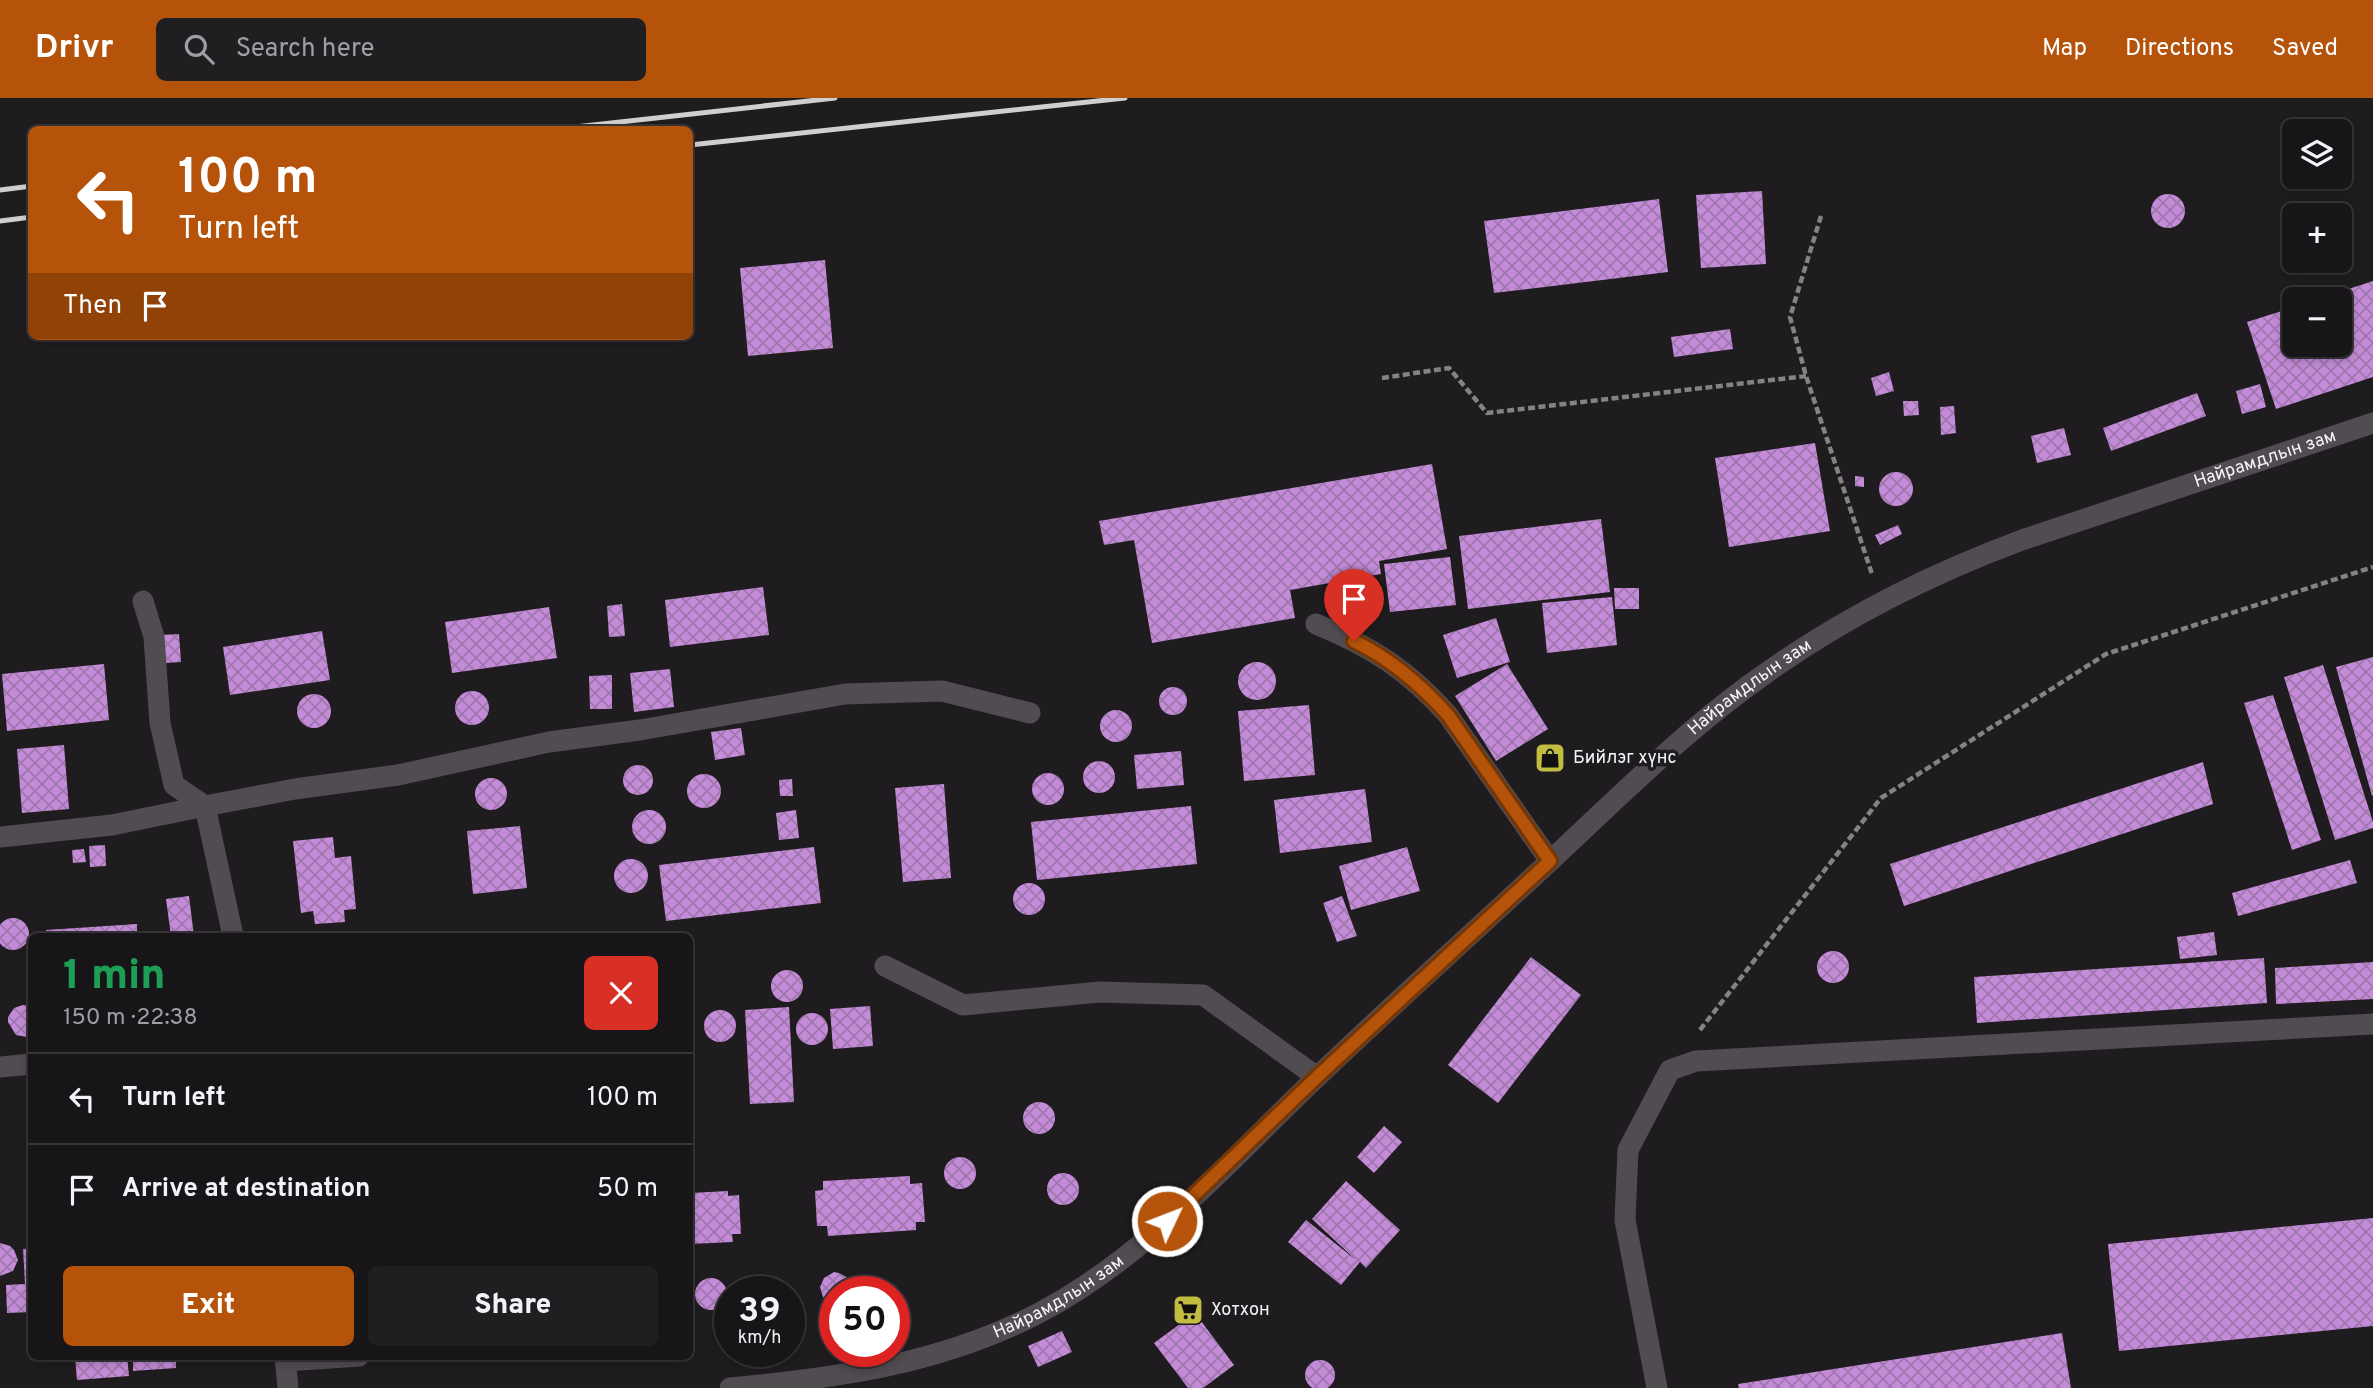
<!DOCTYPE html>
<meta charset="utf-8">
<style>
:root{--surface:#171518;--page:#201e21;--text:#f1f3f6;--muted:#9e9fa2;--line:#363437;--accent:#b45309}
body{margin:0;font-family:Overpass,sans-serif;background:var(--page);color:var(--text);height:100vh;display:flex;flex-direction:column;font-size:26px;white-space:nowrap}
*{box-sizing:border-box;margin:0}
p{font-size:23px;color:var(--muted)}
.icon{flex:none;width:38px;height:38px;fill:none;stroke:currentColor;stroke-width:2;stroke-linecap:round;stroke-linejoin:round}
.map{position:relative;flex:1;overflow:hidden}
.panel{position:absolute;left:28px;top:835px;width:665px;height:427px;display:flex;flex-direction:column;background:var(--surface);border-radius:10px;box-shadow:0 4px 10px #0003,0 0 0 2px var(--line)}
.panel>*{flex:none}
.guide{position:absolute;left:28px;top:28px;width:665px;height:214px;border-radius:10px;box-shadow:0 4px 10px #0003,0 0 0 2px var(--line);background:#b45309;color:#fff;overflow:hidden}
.fabs{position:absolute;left:2282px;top:21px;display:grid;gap:14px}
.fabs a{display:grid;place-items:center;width:70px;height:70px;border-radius:10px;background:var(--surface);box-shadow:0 4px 10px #0003,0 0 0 2px var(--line);font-size:35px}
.speed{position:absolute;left:714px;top:1178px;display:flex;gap:14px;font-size:35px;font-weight:700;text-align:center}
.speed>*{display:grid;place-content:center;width:91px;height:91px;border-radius:50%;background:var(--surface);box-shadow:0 4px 10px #0003,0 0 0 2px var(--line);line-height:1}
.speed small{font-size:18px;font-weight:400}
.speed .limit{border:10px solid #d22;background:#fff;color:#111}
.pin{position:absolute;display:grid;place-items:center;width:60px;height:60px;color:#fff;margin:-72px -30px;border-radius:50% 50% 50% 0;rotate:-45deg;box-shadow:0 0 7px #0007}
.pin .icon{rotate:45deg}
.me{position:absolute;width:77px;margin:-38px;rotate:47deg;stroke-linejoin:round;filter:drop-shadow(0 0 5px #0008)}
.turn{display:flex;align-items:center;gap:24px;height:147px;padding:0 35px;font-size:32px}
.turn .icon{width:91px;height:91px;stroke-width:2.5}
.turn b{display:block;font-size:49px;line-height:60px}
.then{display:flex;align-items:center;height:66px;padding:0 35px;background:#0003;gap:14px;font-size:26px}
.round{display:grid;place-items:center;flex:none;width:74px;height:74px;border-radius:10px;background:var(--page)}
.headline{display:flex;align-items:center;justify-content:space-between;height:119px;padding:0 35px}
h1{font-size:42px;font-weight:800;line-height:52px;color:#1e9e55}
.action{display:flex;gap:14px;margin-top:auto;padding:14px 35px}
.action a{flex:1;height:80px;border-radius:10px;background:var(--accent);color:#fff;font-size:28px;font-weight:800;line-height:80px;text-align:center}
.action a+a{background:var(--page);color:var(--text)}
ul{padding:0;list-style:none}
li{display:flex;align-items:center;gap:21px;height:91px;padding:0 35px;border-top:2px solid var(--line)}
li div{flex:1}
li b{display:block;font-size:26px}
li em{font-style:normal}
header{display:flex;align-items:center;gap:42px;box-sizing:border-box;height:98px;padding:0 35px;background:var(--accent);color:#fff}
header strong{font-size:33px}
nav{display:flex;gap:38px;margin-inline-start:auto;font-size:24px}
.search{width:490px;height:63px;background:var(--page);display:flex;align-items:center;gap:18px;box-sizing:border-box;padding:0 24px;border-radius:10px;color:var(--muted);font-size:26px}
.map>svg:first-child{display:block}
</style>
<header>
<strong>Drivr</strong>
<div class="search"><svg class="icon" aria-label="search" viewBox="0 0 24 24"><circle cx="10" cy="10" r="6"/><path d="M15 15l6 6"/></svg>Search here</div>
<nav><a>Map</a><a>Directions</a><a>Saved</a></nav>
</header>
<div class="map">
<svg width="2373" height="1290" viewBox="0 0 2373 1290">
<defs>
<pattern id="building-cross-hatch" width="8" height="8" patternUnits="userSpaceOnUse" patternTransform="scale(1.75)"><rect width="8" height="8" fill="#c48bd8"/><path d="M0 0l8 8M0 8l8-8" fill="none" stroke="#9f77ad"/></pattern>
</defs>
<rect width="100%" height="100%" fill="#1f1c20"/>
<path fill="url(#building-cross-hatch)" d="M1762,93L1766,166L1701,170L1696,97Z
M2151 113a17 17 0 1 1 34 0a17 17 0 1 1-34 0Z
M1659,101L1668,174L1494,195L1484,123Z
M825,162L833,250L748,258L740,170Z
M2373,183V279L2276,311L2247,224L2294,209V247H2340V201H2318Z
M1730,231L1733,251L1674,259L1671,239Z
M1889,274L1894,293L1876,298L1871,280Z
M2260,286L2266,309L2242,316L2236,293Z
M2197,295L2206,318L2111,353L2103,330Z
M1903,303H1918L1919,317L1904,318Z
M1954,308L1956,335L1941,337L1940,309Z
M2064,330L2071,357L2037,365L2031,338Z
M1815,345L1830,433L1729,449L1715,360Z
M1432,366L1447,451L1379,463L1381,476L1290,492L1295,520L1152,545L1134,442L1104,447L1099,423Z
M1879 391a17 17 0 1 1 34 0a17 17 0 1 1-34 0Z
M1855,378L1864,379V389L1855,388Z
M1601,421L1610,494L1468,511L1459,438Z
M1898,427L1902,436L1880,447L1875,437Z
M1450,459L1456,507L1390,514L1384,466Z
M763,489L769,537L670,549L665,502Z
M1614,490H1639V511H1615Z
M1612,499L1617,547L1547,555L1542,505Z
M622,506L625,538L609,539L607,508Z
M549,509L557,560L452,575L445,524Z
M1496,520L1510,564L1457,580L1443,537Z
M322,533L330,582L230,597L223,549Z
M179,536L181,564L164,565L162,537Z
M2373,559V697L2372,698L2336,569Z
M1238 583a19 19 0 1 1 38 0a19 19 0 1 1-38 0Z
M104,566L109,622L7,633L2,576Z
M1507,566L1548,631L1496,663L1455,598Z
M2323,567L2373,724V730L2335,742L2284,579Z
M670,571L674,609L634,614L630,575Z
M612,577V611H590L589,578Z
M1159 603a14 14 0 1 1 28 0a14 14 0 1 1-28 0Z
M455 610a17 17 0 1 1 34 0a17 17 0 1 1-34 0Z
M297 613a17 17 0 1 1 34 0a17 17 0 1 1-34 0Z
M2273,597L2321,742L2292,752L2244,605Z
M1309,607L1315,677L1244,683L1238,613Z
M1100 628a16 16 0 1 1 32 0a16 16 0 1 1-32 0Z
M741,630L745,657L715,662L711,634Z
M64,647L69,711L22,715L17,651Z
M1181,653L1184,687L1137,691L1134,657Z
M1083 679a16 16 0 1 1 32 0a16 16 0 1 1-32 0Z
M2203,664L2213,706L1904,808L1890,766Z
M623 682a15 15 0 1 1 30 0a15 15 0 1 1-30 0Z
M1032 691a16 16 0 1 1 32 0a16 16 0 1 1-32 0Z
M687 693a17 17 0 1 1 34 0a17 17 0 1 1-34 0Z
M475 696a16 16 0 1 1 32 0a16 16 0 1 1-32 0Z
M792,681L793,698H780L779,682Z
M944,686L951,780L903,784L895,690Z
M1365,691L1372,744L1280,755L1274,702Z
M1191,708L1197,766L1037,782L1031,724Z
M632 729a17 17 0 1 1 34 0a17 17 0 1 1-34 0Z
M796,712L799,740L779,742L776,715Z
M520,728L527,790L473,796L467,733Z
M333,739L335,760L351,758L356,811L344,812L345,824L315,826L313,813L301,815L293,743Z
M105,747L106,768L90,769L89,748Z
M814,749L821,805L666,823L659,767Z
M1407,749L1420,793L1351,812L1339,768Z
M84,751L86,764L73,765L72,752Z
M614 778a17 17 0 1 1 34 0a17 17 0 1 1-34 0Z
M2350,762L2357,785L2238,818L2232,795Z
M1013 801a16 16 0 1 1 32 0a16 16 0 1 1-32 0Z
M189,798L194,838H171L166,801Z
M1342,798L1357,838L1337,844L1323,805Z
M-3 836a16 16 0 1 1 32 0a16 16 0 1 1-32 0Z
M137,826V838H46V832Z
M2214,834L2217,857L2180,861L2177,839Z
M1817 869a16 16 0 1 1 32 0a16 16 0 1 1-32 0Z
M1531,859L1581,897L1498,1005L1448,967Z
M2264,860L2267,905L1977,925L1974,879Z
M2373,864V901L2276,906L2275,870Z
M771 888a16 16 0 1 1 32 0a16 16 0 1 1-32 0Z
M23,907L32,908V937L27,939L16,937L8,924V919L14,910Z
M870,908L873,948L833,951L830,911Z
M789,909L794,1004L750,1006L745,912Z
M704 928a16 16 0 1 1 32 0a16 16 0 1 1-32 0Z
M796 931a16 16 0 1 1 32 0a16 16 0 1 1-32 0Z
M1023 1020a16 16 0 1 1 32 0a16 16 0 1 1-32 0Z
M1384,1028L1402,1044L1374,1075L1357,1059Z
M944 1075a16 16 0 1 1 32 0a16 16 0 1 1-32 0Z
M1047 1091a16 16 0 1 1 32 0a16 16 0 1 1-32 0Z
M910,1078V1086L922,1085L925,1124H916V1132L828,1138L827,1128H817L815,1093L823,1092V1083Z
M1346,1083L1400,1132L1366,1170L1360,1164L1341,1187L1288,1144L1306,1122L1356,1162L1312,1121Z
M728,1093V1098L739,1097L741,1136H732L733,1144L690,1146V1095Z
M2373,1120V1228L2119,1253L2108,1146Z
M0,1145L10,1148L14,1152L18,1162L13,1173L0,1178Z
M32,1150V1214L7,1215L6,1187L25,1186L23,1151Z
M834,1174L839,1175L848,1180L851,1189V1194H835V1206L823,1199L820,1189L824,1180Z
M695 1196a16 16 0 1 1 32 0a16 16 0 1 1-32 0Z
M1195,1215L1234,1267L1203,1290H1188L1154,1245Z
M1062,1233L1072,1254L1038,1269L1028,1248Z
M2062,1235L2071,1290H1739L1738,1286Z
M75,1258H127L129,1278L77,1282Z
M133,1258H176V1270L133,1273Z
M1305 1277a15 15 0 1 1 30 0a15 15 0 1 1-30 0Z"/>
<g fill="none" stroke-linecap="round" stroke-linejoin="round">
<path stroke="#858286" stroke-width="4.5" stroke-dasharray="7 3.5" stroke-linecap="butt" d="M1821,118L1790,219L1806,278L1872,476
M1382,280L1449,270L1487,315L1806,278
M1700,932L1881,700L2106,556L2373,469"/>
<path stroke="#504c51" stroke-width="21" d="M143,503L154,539L160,625L174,687L205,708
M1316,526C1372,549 1408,572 1448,617L1550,763
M0,739L112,727L205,708
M233,838L205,708L295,691L398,677L549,644L640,632L845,596L942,593L1030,615
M885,868L963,907L1100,894L1203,897L1317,979
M0,969L32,966
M285,1258L288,1290
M286,1263L359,1258
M1657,1290L1625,1122L1628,1052L1670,972L1696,963L2373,926"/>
<path stroke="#504c51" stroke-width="21" id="s1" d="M730,1290C837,1280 940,1266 1037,1216C1145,1160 1228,1064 1315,981C1387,912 1462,845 1536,776C1612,706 1684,632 1769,573C1847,518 1933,475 2022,442L2373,325"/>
<path stroke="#d0ced1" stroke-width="5" d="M548,32L835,0
M690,47L1125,0
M0,92L32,88
M0,123L32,119"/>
</g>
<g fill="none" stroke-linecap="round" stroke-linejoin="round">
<g stroke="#753606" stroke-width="18">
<path id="route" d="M1167,1123L1317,979L1550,763L1448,617C1421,587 1391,561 1354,543"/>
</g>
<use href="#route" stroke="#b45309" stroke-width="12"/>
</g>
<defs>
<g id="shop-square" transform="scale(1.575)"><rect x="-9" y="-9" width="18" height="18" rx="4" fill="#c2bd3f" stroke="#1f1c20"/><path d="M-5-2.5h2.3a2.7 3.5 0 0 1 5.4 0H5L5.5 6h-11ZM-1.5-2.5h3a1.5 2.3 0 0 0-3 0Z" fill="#111"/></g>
<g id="supermarket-square" transform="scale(1.575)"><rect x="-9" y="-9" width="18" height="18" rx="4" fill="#c2bd3f" stroke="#1f1c20"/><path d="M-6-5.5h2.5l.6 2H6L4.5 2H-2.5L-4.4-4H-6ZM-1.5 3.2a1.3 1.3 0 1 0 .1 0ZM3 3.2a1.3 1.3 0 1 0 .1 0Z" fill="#111"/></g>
</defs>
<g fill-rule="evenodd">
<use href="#shop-square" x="1550" y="660"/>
<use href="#supermarket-square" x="1188" y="1212"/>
</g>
<g text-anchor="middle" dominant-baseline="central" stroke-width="7" stroke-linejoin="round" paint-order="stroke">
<g font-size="18" fill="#f6f4f7" stroke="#1f1c20">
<text stroke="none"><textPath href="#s1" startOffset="1836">Найрамдлын зам</textPath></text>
<text stroke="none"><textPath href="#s1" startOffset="1269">Найрамдлын зам</textPath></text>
<text stroke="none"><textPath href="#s1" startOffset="345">Найрамдлын зам</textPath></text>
</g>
<g font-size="18" fill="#f6f4f7" stroke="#1f1c20" text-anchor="start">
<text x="1573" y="660">Бийлэг хүнс</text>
<text x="1211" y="1212">Хотхон</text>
</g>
</g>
</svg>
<div class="fabs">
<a><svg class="icon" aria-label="layers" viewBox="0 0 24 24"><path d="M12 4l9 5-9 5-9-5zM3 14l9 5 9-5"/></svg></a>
<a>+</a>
<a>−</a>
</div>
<div class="speed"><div>39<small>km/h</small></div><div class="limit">50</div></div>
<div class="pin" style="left:1354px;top:543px;background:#d93025"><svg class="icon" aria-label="arrive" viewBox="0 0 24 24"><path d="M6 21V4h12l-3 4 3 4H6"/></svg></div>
<svg class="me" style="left:1167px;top:1123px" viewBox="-20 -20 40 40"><circle r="17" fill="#b45309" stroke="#fff" stroke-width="3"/><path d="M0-11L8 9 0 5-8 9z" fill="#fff"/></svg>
<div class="guide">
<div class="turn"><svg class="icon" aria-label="left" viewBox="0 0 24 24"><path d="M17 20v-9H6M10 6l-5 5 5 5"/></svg><div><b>100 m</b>Turn left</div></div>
<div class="then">Then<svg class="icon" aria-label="arrive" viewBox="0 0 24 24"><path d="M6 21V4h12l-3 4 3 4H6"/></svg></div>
</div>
<section class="panel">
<div class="headline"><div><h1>1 min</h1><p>150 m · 22:38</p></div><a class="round" style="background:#d93025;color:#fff"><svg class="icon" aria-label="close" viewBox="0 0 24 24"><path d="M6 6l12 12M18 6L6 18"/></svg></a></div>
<ul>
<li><svg class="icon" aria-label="left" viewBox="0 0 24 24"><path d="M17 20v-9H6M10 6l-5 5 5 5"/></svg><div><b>Turn left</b></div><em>100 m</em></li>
<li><svg class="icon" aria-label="arrive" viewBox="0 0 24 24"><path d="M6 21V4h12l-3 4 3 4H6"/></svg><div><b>Arrive at destination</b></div><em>50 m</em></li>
</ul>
<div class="action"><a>Exit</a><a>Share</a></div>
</section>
</div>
